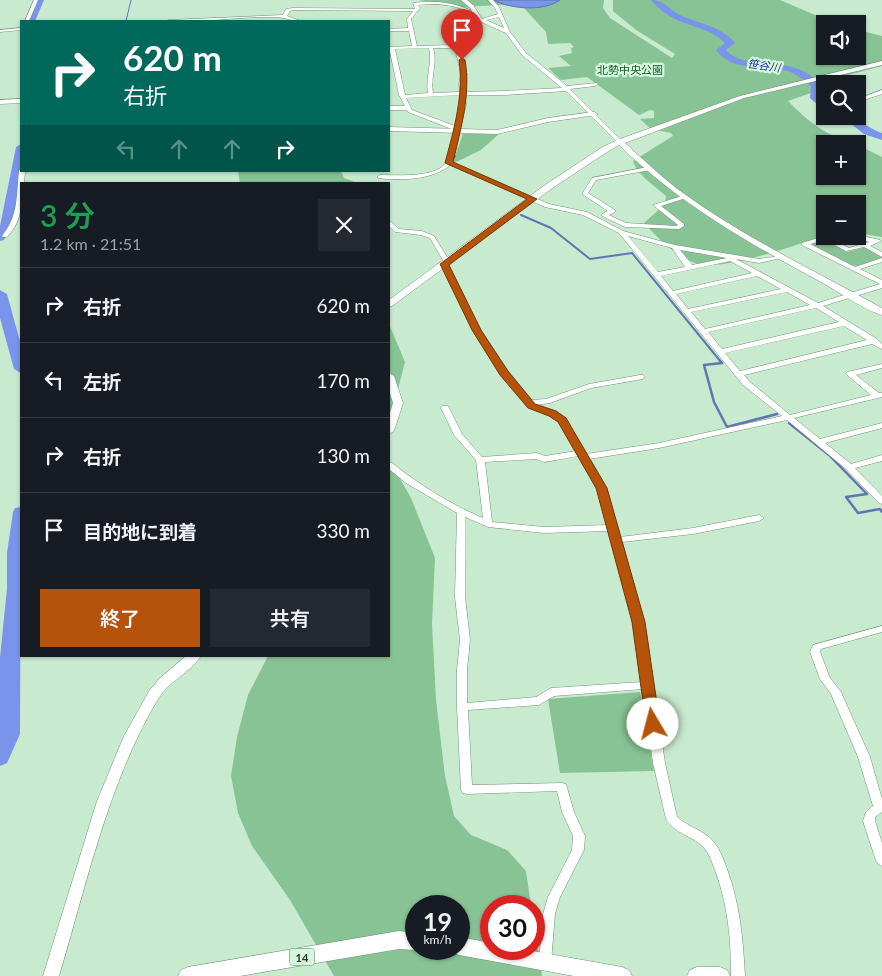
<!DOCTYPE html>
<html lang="ja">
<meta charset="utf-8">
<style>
:root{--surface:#171b24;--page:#242831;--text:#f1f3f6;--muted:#9ea1a6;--line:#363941;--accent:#b45309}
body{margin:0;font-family:Lato,"Noto Sans JP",sans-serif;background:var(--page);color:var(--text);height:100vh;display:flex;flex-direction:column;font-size:19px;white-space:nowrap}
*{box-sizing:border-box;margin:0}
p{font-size:16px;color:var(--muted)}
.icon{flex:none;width:28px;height:28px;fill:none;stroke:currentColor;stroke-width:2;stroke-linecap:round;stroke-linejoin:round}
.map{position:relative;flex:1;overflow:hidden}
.drawer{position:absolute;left:20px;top:182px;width:370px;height:475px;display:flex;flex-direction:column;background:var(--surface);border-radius:0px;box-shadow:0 1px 4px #0004}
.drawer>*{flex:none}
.top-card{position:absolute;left:20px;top:20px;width:370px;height:152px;border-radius:0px;box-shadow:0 1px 4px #0004;background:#00695c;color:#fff;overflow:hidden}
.controls{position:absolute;left:816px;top:15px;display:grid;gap:10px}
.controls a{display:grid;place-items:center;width:50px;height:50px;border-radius:0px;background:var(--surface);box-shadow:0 1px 4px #0004;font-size:25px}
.speed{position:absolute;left:405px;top:895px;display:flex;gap:10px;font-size:25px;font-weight:700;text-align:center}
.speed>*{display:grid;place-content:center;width:65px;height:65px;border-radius:50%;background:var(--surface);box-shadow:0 1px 4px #0004;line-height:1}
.speed small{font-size:12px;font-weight:400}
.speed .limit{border:8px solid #d22;background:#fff;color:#111}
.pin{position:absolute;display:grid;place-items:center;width:42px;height:42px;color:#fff;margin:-51px -21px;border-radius:50% 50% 50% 0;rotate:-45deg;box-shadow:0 0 5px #0007}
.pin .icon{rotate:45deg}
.me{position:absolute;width:55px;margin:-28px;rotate:352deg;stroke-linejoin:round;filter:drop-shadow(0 0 4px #0008)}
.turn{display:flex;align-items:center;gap:18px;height:105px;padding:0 20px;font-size:22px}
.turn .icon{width:65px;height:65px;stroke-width:2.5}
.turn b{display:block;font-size:35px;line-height:42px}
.lanes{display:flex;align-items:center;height:48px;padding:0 20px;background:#0003;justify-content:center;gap:25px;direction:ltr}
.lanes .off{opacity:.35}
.round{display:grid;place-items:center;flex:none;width:52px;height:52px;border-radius:0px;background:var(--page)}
.head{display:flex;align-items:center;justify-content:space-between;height:85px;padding:0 20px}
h1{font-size:30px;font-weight:600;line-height:38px;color:#1e9e55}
.cta{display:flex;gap:10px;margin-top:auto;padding:10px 20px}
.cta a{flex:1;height:58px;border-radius:0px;background:var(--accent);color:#fff;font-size:20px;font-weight:600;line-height:58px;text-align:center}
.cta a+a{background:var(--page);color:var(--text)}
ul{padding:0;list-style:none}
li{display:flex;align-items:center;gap:15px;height:75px;padding:0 20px;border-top:1px solid var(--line)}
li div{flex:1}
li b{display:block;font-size:19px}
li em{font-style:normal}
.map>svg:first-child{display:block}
</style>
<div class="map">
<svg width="882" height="976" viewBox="0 0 882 976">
<rect width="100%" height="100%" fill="#c8eacf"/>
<path fill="#88c395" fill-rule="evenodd" d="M419,0H604L603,8L610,18L672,58L675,54L636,30L613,11V0H780L836,24H825V56H858V30L882,36V66L841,77L840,82L825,84V88L788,101C807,121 827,136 854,144H825V176H858V145L882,157V237L858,233V204H825V236C796,244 721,273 695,263C675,256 658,238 644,223L665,204L666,196C655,186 637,175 633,161L673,136L671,133L651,129L640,119L654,118V111L650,110L639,115L587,77L561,80L548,68L571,66L559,56L572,53L571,48L574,47L570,43L548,44L546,32L523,7L502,5L462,7Z
M463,134H499L481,150L452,164Z
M238,171H341L344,178L360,184H240Z
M825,240L847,252L866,247L882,256V258L858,266L852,265L812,246L813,243Z
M389,324L405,362L389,423Z
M389,459L411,498L435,558L432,624L436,700L445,776L454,816L471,835L507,850L526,871L531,906H491V949H534V924L542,976H334L290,900L252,846L238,813L231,776L237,737L248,695L268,656H389ZM416,906H459V949H416Z
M640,692L654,771L560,773L548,699Z"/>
<path fill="#7a93eb" stroke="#6076b0" d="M493,0H560C543,12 511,9 493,0Z"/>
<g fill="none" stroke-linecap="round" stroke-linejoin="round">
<path stroke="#6076b0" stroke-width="1" d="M126,21L131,0
M454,157L459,134"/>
<path stroke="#6076b0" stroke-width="2" d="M452,161L455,156
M521,215L551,228L590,259L632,253L721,362"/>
<path stroke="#6076b0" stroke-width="2.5" d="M720,361L722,363L704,365L714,402L727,427L777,414
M789,423L829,455L867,494L846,497L858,513L880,509L882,512"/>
<path fill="#7a93eb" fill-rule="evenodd" d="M36,0H44L35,21H27Z
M651,0C665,0 669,10 682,16C700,24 721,26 735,43L726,50C746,73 792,51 821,85L819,96L825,102V111L810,98L811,86C803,79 794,72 783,70C759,63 734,73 716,50L725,43C711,29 692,27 675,19C666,15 657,7 651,0Z
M841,116C859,116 866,128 882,133V140L864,134Z
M21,144C23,174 22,212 4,240L0,241V226L16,147Z
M0,290L7,294L21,345V373L14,369L0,318Z
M21,507L20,734L7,763L0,766V658L7,588V553L13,512L15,508Z"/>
<g stroke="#74937a" stroke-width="1">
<path id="minor" d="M34,0H38L29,21H25Z
M488,0H493L499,7L510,32L526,53L567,86L597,83L598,84L595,86L570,89L623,142L618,143L566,91L505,95H465L466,105L452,162L549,204L587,212L623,231L675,245L759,259L781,256V258L759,263L736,259L818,303L880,284L802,245V243L825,236H836L831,239L849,248L869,242L852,236H858V235L880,240L881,241L870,246L882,252V257L864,247L846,251L825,240L810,244L855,267L882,258V262L860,269L882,280V288L823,306L877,339L882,344V349L872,344L744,375L749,381L790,415L871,395L846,374L847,372L882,364V368L856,375L879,393H882V397L794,418L820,439L882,423V428L825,443L851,464L882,455V461L855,468L882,496V504L879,503L846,469L787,420L659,448L589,459L605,488L620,537L693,528L759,515L764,518L759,521L693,534L622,542L644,622L665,763L677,817C687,826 700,829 710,838C719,846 723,858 727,869C740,904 743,939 745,976H731C731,939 728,905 715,870C712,863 710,855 705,849C695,836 674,834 666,819L653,763L643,689L554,696L539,705L468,710L472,785L562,783L566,784L574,812L585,836L584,850L560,897L555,914L551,962L550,966L545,968L540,966L539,962L543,914L548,897L572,850L573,836L562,812L557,791L467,794L463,793L461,790L457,707V670L460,640L455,597L457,513L406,483L389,469V462L392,463C420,485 450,504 483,518L476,460L454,435L441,408L442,406H448L462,434L482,457L537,453L545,456L576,451L560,421L550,415L529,408L501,374L472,330L442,264L444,262L430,238L421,235L395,232L389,226V221L391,222L399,229L422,231L434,236L450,262L448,264L480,330L507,371L532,400L546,399L589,384L640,375H643L644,377L643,379L591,388L550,403L536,405L556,411L566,418L586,454L659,443L782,416L743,385L619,233L583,215L545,207L450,165C434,180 398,181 378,178V176L380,175C397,175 433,178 445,164C450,157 452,138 454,130L408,112L407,110H389V106H405L399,95L389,47L412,46L409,31H389V29L408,28L407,19L413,11L293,10L290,11L287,16L301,21C293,21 286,18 278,17C241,16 203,23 166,21L168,20L283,15L286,9L293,8L415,9L413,3C433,0 454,2 472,11L469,6L473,5L482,19L498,14L495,8ZM430,4C445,4 469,7 478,20C466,26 457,32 452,45L417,46L411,19L420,8L418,5ZM499,17L504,28L486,20ZM481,22L506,33L522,55L562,88L505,91L465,92V84L467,74L459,47L457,45C462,33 470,27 481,22ZM429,48C433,63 425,78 428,93L405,95L395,49ZM433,48H455L461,74L459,84L460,92L433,93C430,78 438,63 433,48ZM460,95V105L455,126L412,110L406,98ZM628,236L672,248L685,267L658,272ZM680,250L727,258L692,265ZM730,261L752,273L673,291L661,276ZM757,276L781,289L688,309L676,294ZM787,292L810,305L705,329L691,312ZM816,308L839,322L722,349L708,332ZM844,326L867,340L740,371L725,353ZM579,456L597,488L608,525L544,527L492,522L485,462L536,459L544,462ZM465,517L488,527L544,533L609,531L634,622L642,682L551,688L536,697L467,703V670L470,640L465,597Z
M21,28V30L0,32V30Z
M830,75H834L841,84H836L829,76Z
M882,90V94L858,102V99Z
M21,99V103L0,104V100Z
M648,167L651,169L650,170L596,180L588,193L615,210V212L609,215L626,223L676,226L678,225L653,205L682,196H686V198L661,206L684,224V226L679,229L625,227L602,216V214L608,211L582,194L592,178Z
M21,169V171H25L24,184H21C21,206 23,220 7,237H3L2,236C19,215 16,197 19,171Z
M882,626V632L821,649L820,652L830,678L841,692L870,757L882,799V812L875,817V821L882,843V866L878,864L876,861L863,821L866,812L873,806L858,757L831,694L820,679L810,652L813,645Z"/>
</g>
<g stroke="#74937a" stroke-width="1">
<path id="tertiary" d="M461,0H467L474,6L469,7Z
M882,61V65L744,98L625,143C644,160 662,178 683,193C745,238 815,271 882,308V315C864,310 839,292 821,282C747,242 681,205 619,145L607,152L551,189L392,306L389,307V300L545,185L601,148L617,140L740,96Z
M594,112L598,114L596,115L548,122L497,134L389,131V127L497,130L548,118Z
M389,373L394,376L403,403L394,431L389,434V416L393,403L389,390Z
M186,656H201C190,673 169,681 158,699C108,783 87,883 59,976H43L97,801L124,736L149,691L160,678Z"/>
</g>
<g stroke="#74937a" stroke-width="1">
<path id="primary" d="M399,931L416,933V949H418L416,950L399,949L240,976H178L181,970L188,967Z
M459,937L491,943V949H521L622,967L629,970L632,976H574L459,955L452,952L450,949H459Z
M697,967H720L727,970L730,976H687L690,970Z"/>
</g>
<use href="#minor" fill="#fff" fill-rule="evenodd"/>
<use href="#tertiary" fill="#fff" fill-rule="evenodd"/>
<use href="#primary" fill="#fff" fill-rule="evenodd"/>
</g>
<path fill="#b45309" stroke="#753606" d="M462,58L465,60C471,94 461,128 453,162L537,199L449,265L481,330L508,371L535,404L556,411L566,418L607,488L645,622L660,724L653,729L646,724L632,622L596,488L558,422L549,416L528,408L500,375L472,330L440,264L527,199L445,163C454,129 464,95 459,60Z"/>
<g text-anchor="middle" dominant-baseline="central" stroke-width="4.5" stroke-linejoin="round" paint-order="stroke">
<g font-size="11" font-style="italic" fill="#253095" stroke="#d5f7dc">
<text transform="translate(764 65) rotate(8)">笹谷川</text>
</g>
<g font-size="11" fill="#175b2f" stroke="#d5f7dc">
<text x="630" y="69">北勢中央公園</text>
</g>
<rect fill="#d5f7dc" stroke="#5a6d5d" stroke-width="1" x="289.5" y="948.5" width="25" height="17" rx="4"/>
<g font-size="11" font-weight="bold" fill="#253227">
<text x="302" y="957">14</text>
</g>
</g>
</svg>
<div class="controls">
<a><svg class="icon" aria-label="sound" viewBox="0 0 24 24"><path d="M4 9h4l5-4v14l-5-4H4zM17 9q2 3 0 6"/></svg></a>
<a><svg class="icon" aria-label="search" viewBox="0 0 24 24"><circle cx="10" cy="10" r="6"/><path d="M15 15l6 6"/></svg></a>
<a>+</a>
<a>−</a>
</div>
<div class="speed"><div>19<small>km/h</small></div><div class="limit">30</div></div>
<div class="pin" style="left:462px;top:60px;background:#d93025"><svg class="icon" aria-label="arrive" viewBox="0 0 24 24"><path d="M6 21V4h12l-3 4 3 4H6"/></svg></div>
<svg class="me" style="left:653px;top:724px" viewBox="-20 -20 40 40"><circle r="19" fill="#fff"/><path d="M0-13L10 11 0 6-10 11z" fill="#b45309"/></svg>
<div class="top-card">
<div class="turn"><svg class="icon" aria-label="right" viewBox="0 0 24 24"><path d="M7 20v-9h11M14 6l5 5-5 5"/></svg><div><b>620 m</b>右折</div></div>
<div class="lanes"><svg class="icon off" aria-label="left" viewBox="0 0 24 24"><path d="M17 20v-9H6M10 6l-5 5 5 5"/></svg><svg class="icon off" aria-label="ahead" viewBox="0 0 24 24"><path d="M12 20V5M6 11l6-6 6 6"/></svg><svg class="icon off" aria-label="ahead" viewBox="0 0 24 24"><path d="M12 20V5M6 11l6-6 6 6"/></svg><svg class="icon" aria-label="right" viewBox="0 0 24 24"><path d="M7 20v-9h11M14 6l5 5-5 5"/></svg></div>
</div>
<section class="drawer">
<div class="head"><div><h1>3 分</h1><p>1.2 km · 21:51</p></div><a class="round"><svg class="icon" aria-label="close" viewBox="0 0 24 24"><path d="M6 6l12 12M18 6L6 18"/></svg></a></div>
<ul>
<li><svg class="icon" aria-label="right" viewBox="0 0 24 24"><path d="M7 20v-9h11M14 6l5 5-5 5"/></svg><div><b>右折</b></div><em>620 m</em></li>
<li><svg class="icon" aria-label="left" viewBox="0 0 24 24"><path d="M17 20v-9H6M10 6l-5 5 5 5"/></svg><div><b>左折</b></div><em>170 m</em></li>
<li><svg class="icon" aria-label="right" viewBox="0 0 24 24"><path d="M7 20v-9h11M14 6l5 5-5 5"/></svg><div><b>右折</b></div><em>130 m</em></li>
<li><svg class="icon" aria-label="arrive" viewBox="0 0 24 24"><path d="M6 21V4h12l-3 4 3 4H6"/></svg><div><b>目的地に到着</b></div><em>330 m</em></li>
</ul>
<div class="cta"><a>終了</a><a>共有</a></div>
</section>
</div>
